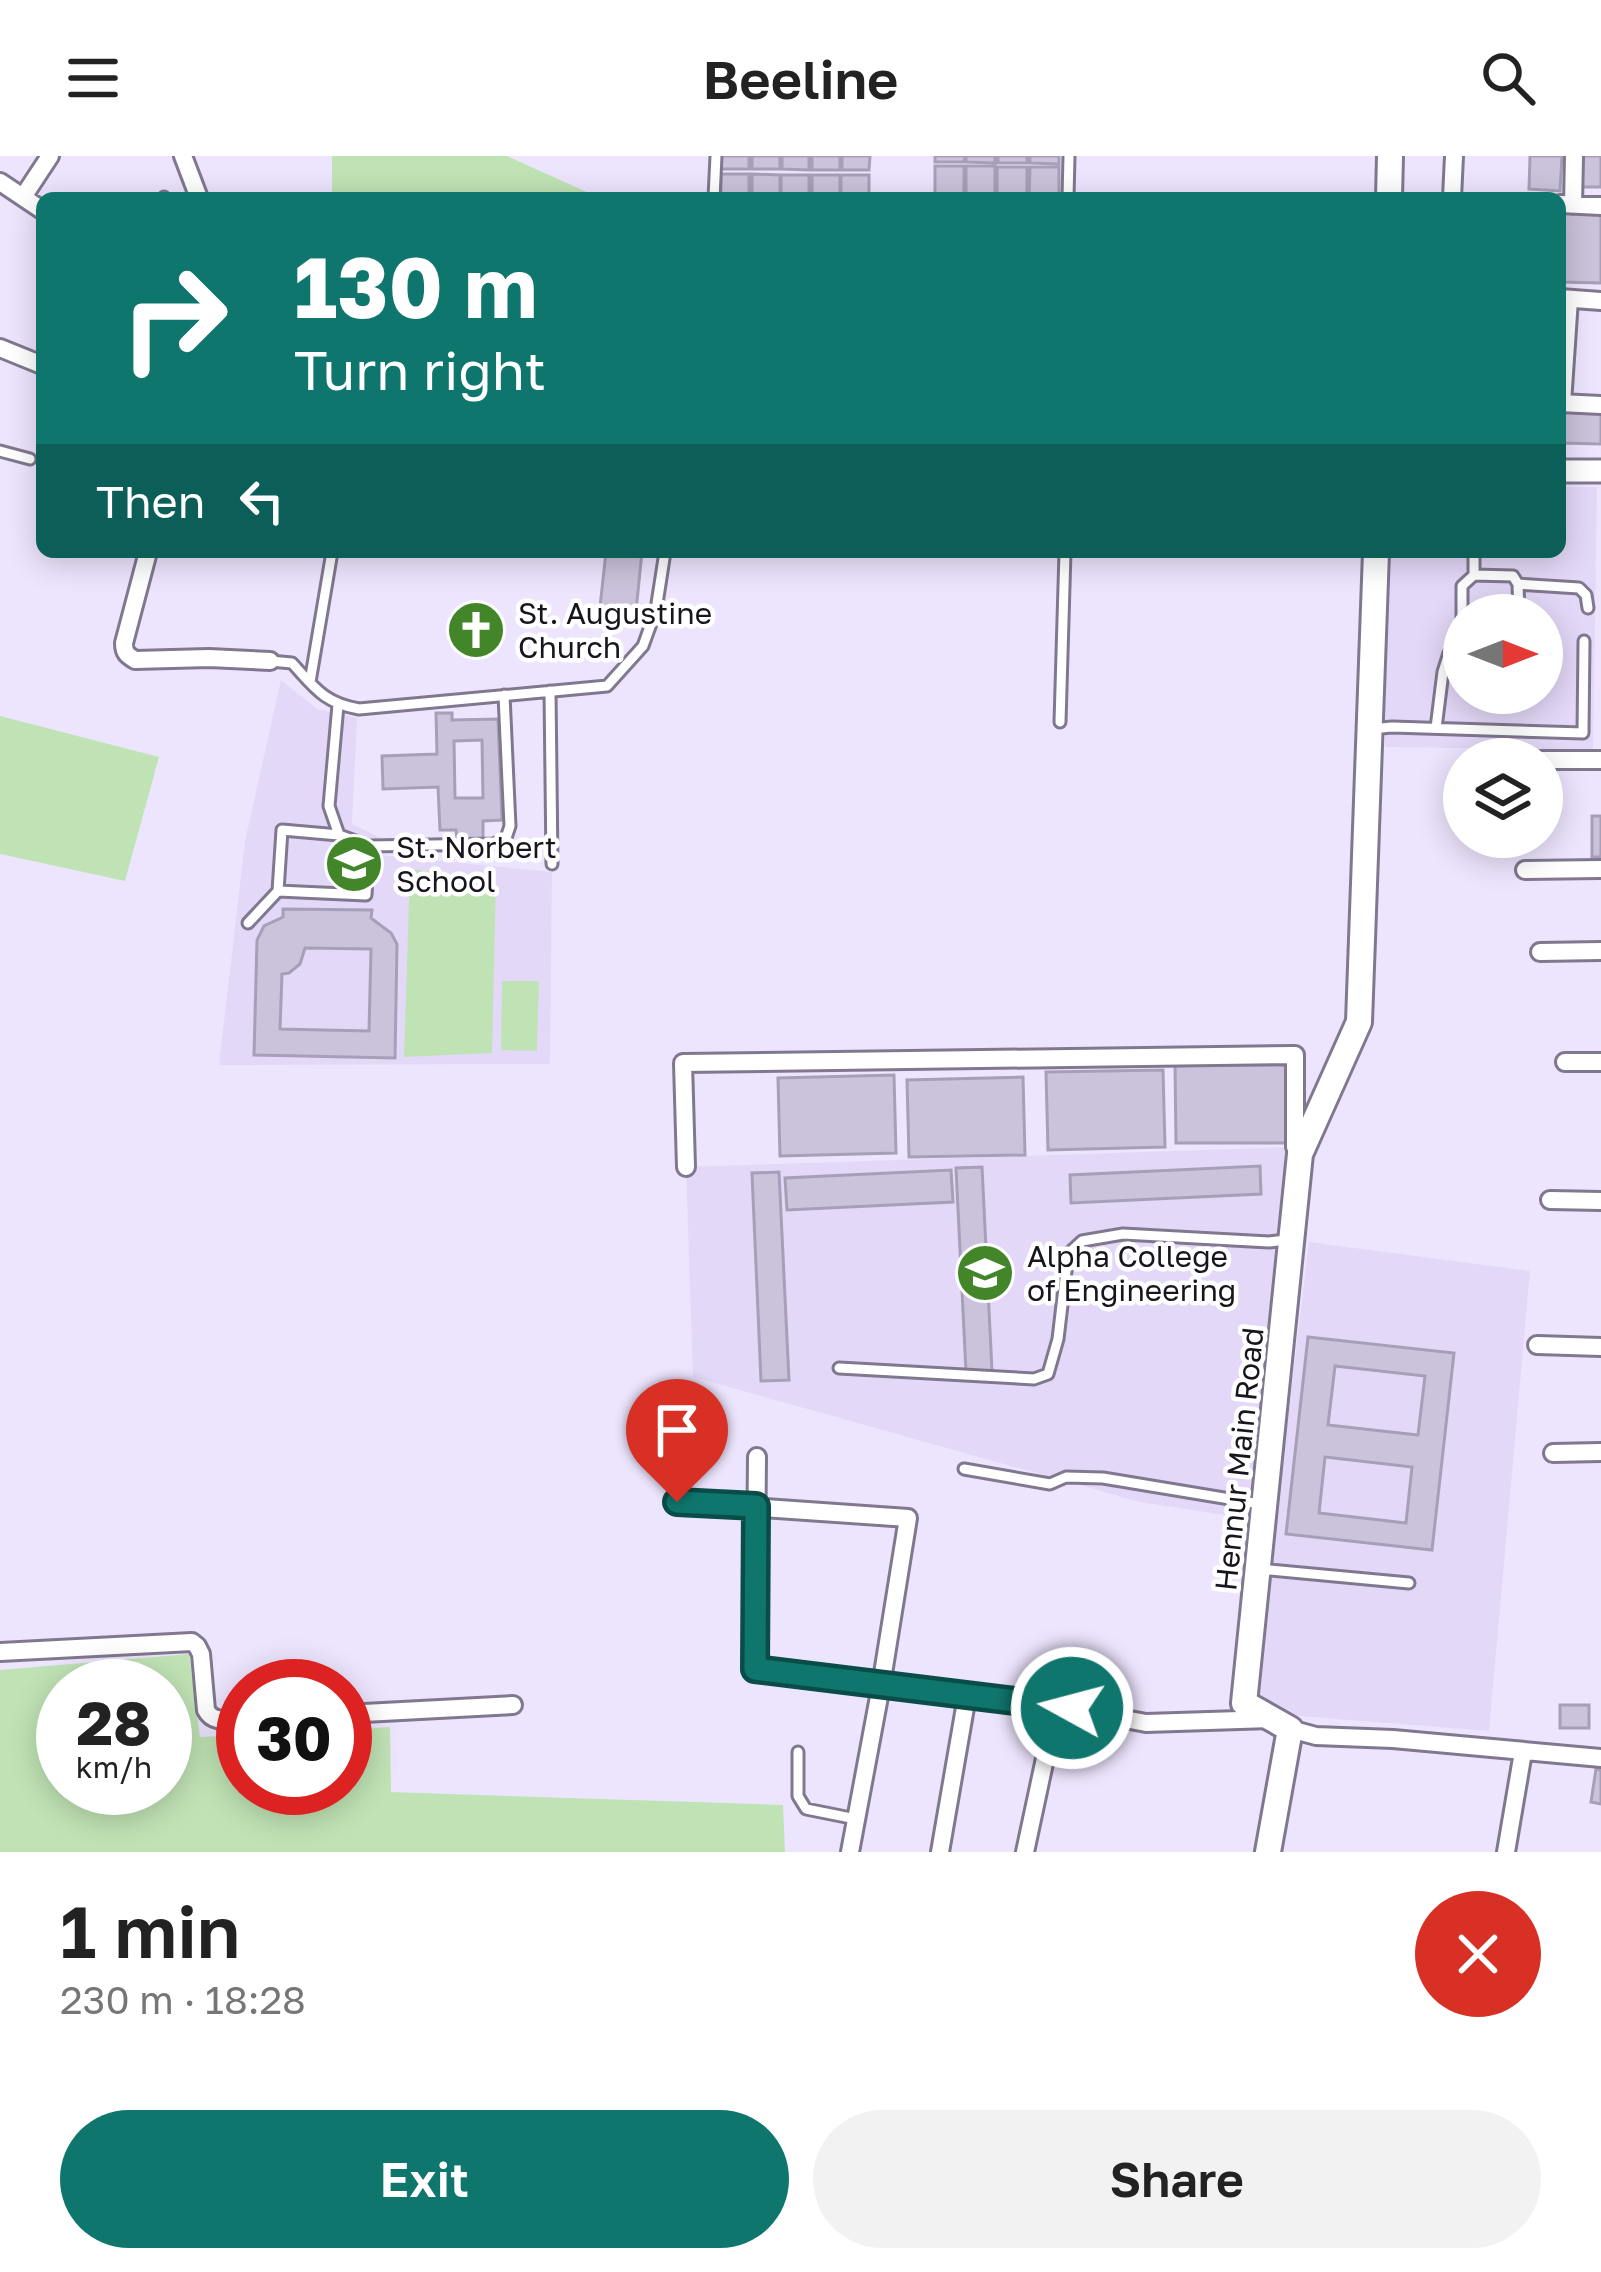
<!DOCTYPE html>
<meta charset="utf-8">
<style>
:root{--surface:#fff;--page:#f2f2f2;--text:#222;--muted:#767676;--accent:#0f766e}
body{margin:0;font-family:"Golos Text",sans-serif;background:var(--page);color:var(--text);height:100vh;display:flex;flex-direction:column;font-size:45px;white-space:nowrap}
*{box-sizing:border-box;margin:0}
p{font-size:39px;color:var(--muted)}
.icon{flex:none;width:66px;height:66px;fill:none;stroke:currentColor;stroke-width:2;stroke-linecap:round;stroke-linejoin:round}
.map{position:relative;height:1696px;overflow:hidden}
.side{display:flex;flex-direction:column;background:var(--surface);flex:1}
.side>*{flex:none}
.hud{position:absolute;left:36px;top:36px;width:1530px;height:366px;border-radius:18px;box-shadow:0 6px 30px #0003;background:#0f766e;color:#fff;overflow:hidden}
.needle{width:78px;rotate:90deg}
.controls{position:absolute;left:1443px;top:438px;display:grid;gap:24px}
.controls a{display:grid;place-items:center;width:120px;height:120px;border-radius:50%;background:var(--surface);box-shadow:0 6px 30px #0003;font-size:60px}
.speed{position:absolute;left:36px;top:1503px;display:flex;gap:24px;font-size:60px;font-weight:700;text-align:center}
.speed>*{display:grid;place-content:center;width:156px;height:156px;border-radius:50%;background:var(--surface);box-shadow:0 6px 30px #0003;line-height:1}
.speed small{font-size:30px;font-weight:400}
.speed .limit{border:18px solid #d22;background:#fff;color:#111}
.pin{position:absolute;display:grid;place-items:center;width:102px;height:102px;color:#fff;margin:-123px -51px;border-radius:50% 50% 50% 0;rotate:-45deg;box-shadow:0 0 12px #0007}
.pin .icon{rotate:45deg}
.me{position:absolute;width:132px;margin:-66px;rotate:277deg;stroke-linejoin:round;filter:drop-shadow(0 0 9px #0008)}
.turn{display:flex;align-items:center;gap:42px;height:252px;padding:0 60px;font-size:54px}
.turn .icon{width:156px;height:156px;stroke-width:2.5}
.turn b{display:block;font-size:84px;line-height:102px}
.then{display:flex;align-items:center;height:114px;padding:0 60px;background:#0003;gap:24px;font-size:45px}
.round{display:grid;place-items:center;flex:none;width:126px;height:126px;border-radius:63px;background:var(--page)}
.summary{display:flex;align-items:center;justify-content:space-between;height:204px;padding:0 60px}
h1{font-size:72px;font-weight:600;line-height:90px}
.primary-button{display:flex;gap:24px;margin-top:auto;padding:24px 60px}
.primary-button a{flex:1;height:138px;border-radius:72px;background:var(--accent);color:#fff;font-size:48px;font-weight:600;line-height:138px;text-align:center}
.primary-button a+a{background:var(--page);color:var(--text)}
header{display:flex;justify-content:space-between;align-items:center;height:156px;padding:0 60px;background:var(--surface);font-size:54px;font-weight:600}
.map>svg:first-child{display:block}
</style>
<header><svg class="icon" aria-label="menu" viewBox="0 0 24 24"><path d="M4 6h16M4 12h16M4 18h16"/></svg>Beeline<svg class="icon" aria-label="search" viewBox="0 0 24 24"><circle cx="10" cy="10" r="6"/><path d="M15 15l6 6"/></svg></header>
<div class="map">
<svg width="1601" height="1696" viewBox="0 0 1601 1696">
<rect width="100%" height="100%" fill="#ede5fe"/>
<path fill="#e4d8f8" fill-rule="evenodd" d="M1560,331H1597L1593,594L1385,591L1387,396H1560ZM1464,459H1542V537H1464Z
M281,524L317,553L357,562L352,668L381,682L380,699L552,716L550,908L219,909L245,685Z
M1295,991L1251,1363L1140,1346L693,1221L686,1011Z
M1309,1086L1530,1115L1489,1575L1299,1560L1255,1538Z"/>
<path fill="#c0e3b5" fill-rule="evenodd" d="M332,0H507L600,42H332Z
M0,560L159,601L125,725L0,698Z
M410,713L496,724L492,897L404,901Z
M502,825H539L537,895L501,894Z
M189,1498L200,1581L243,1579V1632H345V1574L390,1571L391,1636L783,1649L785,1696H0V1514ZM165,1530V1632H63V1530Z"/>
<path fill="#cbc3db" stroke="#a79fb7" stroke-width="3" fill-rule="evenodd" d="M721,0H749V13H721Z
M752,0H780V13H752Z
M782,0H809V14L782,13Z
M812,0H840V14H812Z
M842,0H870L869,14H842Z
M935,0H965L964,6H935Z
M966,0H995V7L966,6Z
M998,0H1027V7H998Z
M1030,0H1059V8L1030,7Z
M1530,0H1562L1560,35L1529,33Z
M1582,0H1601V31H1581Z
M935,10H964V42H935Z
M966,10H995V42H966Z
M997,11H1027V42H997Z
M1030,11H1059V42H1029Z
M721,18H749V42H721Z
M752,18L780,19V42H752Z
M781,19H809V42H781Z
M812,19H840V42H812Z
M841,19H869V42H841Z
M1560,54L1601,55V127L1560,126Z
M1560,256L1601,257V288L1560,287Z
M606,396H642L636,455L600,451Z
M436,557H452V564L498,563L502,664L483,665V683L457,684L456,674H440L438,631L383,633L382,600L437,598ZM482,584L483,642H455L454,585Z
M1592,660H1601V701H1592Z
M283,753L372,754L371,762L391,777L397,788L395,902L254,899L257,784L264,770L283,761ZM305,792L371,793L369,875L280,873L282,818L289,817L300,808Z
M1175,909H1291L1292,987H1176Z
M1163,914L1165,991L1048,994L1046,916Z
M894,919L896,997L780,1000L778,922Z
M1023,921L1025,999L909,1001L907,924Z
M1260,1010L1261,1038L1071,1047L1070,1019Z
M982,1011L992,1215L966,1216L956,1012Z
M951,1014L953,1046L787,1054L785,1022Z
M779,1016L789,1224L761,1225L752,1017Z
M1308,1181L1454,1197L1432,1394L1286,1378ZM1335,1210L1425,1220L1418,1279L1328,1269ZM1325,1301L1412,1311L1406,1367L1319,1357Z
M1560,1549H1589V1572H1560Z
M1596,1613L1601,1614V1648L1591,1646Z"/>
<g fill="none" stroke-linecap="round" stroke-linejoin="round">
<g stroke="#80788f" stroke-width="15">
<path id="service" d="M164,41L165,42
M714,42L716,0
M1068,42L1069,0
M0,295L30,303
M1474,396V419
M1518,428L1579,432L1586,439L1588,452
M1462,489V430L1474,419L1513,420L1518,428L1519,459
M270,505L292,507C315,532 324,547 359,553L607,530L643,490L656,454L665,396
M310,526L332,396
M550,535L552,708
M338,549L329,650L339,679L369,690L494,688L506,682L510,670L504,539
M1060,566L1065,396
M1436,572L1443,516L1449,497L1464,489
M1370,573L1392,571L1583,577L1584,485
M278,735L282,674L339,679
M248,767L278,735L366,739L369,690
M839,1212L1034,1223L1048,1218L1058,1183L1068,1098L1082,1085L1123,1078L1269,1086L1286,1084
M964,1313L1050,1328L1066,1321L1103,1322L1260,1348
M1259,1413L1409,1427
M798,1596V1640L806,1653L856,1663"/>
</g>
<g stroke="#80788f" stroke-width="22">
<path id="minor" d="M183,0L199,42
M0,26L42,54
M23,41L50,0
M1452,42L1454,0
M1560,48L1601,50
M1573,49L1574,0
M1560,142L1601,145
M0,192L42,209
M1560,247L1601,249
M1562,247L1569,143
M148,396L124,487C124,497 127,499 135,504L209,502L270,505
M1542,604H1601
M1525,714L1601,713
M1540,796L1601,795
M1565,906H1601
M686,1011L683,907L1295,899V991L1300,998
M1550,1044L1601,1045
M1537,1189L1601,1191
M1553,1297L1601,1296
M757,1301L755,1513L1072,1553L1146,1567L1271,1563
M677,1346L908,1362L881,1530L850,1696
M0,1496L192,1486L197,1490L201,1498L206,1554C213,1568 229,1563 243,1563
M345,1558L513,1549
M1290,1573L1316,1580L1393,1583L1601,1602
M940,1696L967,1540
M1025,1696L1056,1551
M1506,1696L1523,1596"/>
</g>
<g stroke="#80788f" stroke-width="27">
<path id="tertiary" d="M1560,315H1601"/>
</g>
<g stroke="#80788f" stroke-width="30">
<path id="secondary" d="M1389,42L1390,0
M1268,1696L1290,1573L1244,1547L1300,998L1359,866L1376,396"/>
</g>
<use href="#service" stroke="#fff" stroke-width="9"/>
<use href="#minor" stroke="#fff" stroke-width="16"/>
<use href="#tertiary" stroke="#fff" stroke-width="21"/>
<use href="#secondary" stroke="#fff" stroke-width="24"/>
</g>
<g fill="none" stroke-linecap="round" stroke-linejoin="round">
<g stroke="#0a4d48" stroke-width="30">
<path id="route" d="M677,1346L756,1350L755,1513L1072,1552"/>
</g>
<use href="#route" stroke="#0f766e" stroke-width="21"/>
</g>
<defs>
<g id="church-disc" transform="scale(3)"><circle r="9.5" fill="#428629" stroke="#fff"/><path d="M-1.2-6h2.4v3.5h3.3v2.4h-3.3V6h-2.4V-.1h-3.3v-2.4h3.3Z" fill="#fff"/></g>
<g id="school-disc" transform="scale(3)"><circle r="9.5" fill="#428629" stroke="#fff"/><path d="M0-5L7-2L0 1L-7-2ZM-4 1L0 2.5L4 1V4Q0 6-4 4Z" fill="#fff"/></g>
<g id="university-disc" transform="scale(3)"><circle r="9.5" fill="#428629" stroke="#fff"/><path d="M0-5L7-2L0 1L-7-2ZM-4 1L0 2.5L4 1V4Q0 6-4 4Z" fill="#fff"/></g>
</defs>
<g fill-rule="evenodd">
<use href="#church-disc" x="476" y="474"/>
<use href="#school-disc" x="354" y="708"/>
<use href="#university-disc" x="985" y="1117"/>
</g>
<g text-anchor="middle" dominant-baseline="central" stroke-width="9" stroke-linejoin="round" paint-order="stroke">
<g font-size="30" fill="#18151e" stroke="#fff" text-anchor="start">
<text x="518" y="457">St. Augustine<tspan x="518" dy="34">Church</tspan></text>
<text x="396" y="691">St. Norbert<tspan x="396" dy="34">School</tspan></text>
<text x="1027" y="1100">Alpha College<tspan x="1027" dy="34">of Engineering</tspan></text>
</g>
<g font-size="30" fill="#18151e" stroke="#fff">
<text transform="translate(1239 1303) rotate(-84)">Hennur Main Road</text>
</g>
</g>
</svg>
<div class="controls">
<a><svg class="needle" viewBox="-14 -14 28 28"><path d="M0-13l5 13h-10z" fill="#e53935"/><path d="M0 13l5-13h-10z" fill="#767676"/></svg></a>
<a><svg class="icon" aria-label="layers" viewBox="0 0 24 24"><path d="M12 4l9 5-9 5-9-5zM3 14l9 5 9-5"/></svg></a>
</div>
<div class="speed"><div>28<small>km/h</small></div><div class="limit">30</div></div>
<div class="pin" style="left:677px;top:1346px;background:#d93025"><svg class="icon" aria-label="arrive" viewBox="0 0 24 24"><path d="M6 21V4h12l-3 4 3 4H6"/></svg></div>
<svg class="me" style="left:1072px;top:1552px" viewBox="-20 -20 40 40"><circle r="17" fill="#0f766e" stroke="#fff" stroke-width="3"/><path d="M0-11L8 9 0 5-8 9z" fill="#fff"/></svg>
<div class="hud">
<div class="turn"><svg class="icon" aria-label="right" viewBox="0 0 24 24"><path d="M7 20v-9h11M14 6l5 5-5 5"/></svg><div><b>130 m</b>Turn right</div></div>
<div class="then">Then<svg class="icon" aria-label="left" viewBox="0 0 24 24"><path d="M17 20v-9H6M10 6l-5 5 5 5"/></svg></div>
</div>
</div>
<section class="side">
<div class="summary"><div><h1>1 min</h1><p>230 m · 18:28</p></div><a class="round" style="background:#d93025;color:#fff"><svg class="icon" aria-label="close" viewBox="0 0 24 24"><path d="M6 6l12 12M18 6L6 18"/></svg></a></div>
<div class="primary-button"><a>Exit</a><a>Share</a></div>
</section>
